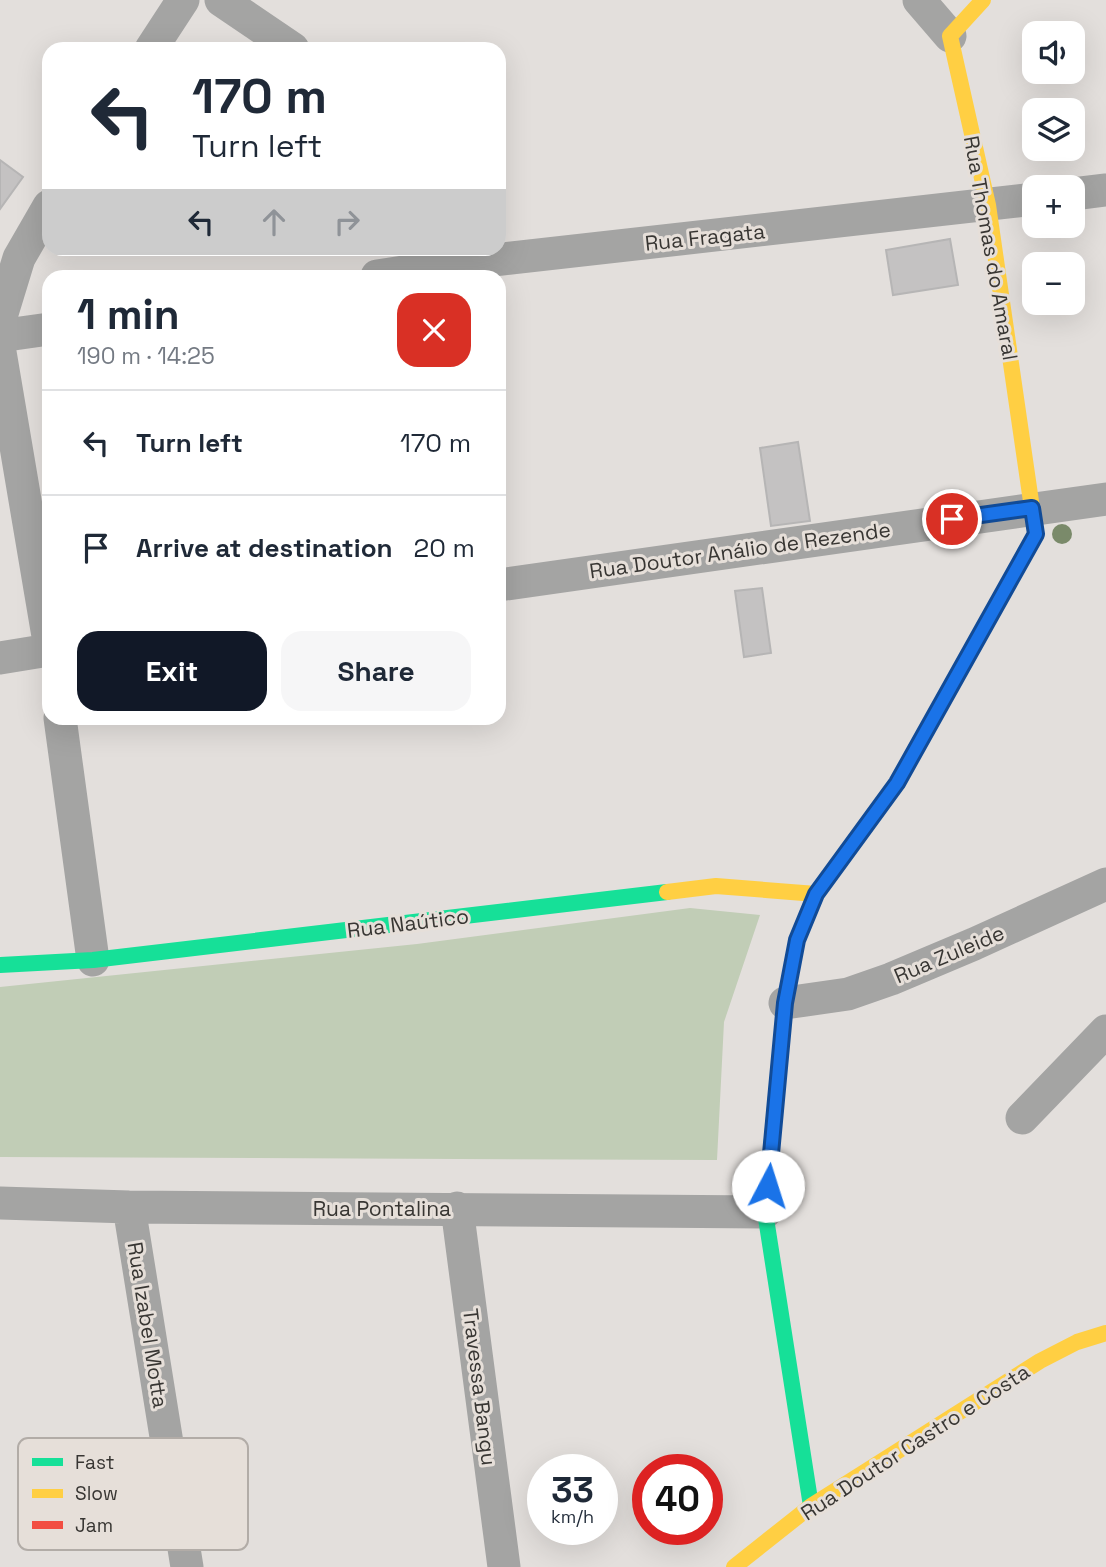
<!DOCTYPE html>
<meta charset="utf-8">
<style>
:root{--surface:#fff;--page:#f6f6f7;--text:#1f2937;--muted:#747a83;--line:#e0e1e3;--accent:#111827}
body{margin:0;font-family:"Space Grotesk",sans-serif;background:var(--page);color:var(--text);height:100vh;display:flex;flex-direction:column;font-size:26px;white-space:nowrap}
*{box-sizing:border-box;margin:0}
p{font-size:23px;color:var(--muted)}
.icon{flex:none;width:38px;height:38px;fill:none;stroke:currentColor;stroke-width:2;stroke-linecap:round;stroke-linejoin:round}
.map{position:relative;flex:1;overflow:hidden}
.drawer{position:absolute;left:42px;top:270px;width:464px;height:455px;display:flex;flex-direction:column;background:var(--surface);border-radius:21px;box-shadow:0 7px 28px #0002}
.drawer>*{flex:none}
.guide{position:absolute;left:42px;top:42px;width:464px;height:214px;border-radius:21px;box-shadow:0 7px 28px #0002;background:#fff;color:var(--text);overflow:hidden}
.tools{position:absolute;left:1022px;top:21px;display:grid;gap:14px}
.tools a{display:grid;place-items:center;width:63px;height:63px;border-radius:14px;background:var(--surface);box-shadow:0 7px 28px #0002;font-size:35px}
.speed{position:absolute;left:527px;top:1454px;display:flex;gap:14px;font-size:35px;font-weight:700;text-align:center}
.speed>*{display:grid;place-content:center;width:91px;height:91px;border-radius:50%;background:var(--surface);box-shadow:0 7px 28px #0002;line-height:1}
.speed small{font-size:18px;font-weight:400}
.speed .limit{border:10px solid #d22;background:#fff;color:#111}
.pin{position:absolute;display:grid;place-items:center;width:60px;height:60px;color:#fff;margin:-30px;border:4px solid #fff;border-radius:50%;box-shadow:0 2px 7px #0007}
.me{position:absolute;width:77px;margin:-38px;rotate:5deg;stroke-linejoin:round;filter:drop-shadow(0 0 5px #0008)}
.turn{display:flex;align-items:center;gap:24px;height:147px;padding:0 35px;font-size:32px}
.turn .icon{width:91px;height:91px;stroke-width:2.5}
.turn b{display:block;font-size:49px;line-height:60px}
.lanes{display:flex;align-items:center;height:66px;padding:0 35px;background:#0003;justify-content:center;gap:35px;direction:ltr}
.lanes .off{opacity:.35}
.round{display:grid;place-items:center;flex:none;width:74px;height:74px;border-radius:21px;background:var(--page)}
.head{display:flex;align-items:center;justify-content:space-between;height:119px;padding:0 35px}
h1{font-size:42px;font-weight:700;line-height:52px}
.action{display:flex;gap:14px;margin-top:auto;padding:14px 35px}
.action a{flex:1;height:80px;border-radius:21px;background:var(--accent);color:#fff;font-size:28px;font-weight:700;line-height:80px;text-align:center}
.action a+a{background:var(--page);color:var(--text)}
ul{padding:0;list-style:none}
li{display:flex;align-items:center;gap:21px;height:105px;padding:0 35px;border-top:2px solid var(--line)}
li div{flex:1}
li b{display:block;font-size:26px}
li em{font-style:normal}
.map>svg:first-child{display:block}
</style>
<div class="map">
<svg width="1106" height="1567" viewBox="0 0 1106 1567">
<rect width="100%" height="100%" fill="#e3dfdc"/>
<path fill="#c1cdb6" d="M690,908L760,915L724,1022L717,1160L0,1157V987L417,944Z"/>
<path fill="#c4c2c2" stroke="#b6b5b5" stroke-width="2" d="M0,160L23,177L0,209Z
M950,239L958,285L893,295L886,250Z
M798,442L810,521L771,526L760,448Z
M762,588L771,653L744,657L735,591Z"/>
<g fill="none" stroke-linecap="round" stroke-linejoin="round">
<path stroke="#a4a4a3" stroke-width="33" d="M221,0L293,49
M919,0L950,36
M151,49L183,0
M1073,194L1106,190
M377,276L450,265L1034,199
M0,320L19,258L49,206
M0,336L49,329
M0,352L49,642
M499,585L1106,499
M0,658L49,650
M60,718L93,960
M785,1003L848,994L891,979L974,944L1106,884
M1022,1118L1106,1031
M0,1203L129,1207L765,1212
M129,1207L187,1567
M457,1208L504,1567"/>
<path stroke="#16e098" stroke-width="16" d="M0,965L93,960L667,892
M780,1054L765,1212L811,1506"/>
<path stroke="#ffcf43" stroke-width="16" d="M983,0L950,36L988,205L1034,522
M667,892L716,886L816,894
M780,1054L785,1003L797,940L816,894L897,783L908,763
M734,1567L811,1506L1040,1361L1077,1342L1106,1333"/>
<path stroke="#f24e42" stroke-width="16" d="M908,763L1036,534L1034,522"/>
</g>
<circle fill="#7a8a6a" cx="1062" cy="534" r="10"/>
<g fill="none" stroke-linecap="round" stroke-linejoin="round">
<g stroke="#114b97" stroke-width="18">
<path id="route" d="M768,1186L785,1003L797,940L816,894L897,783L1036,534L1032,508L952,519"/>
</g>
<use href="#route" stroke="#1a73e8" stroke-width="12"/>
</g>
<g text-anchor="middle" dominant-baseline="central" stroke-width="6" stroke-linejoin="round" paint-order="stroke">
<g font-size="21" fill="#383633" stroke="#e6dfd9">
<text transform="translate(705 237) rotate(-6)">Rua Fragata</text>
<text transform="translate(991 248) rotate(80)">Rua Thomas do Amaral</text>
<text transform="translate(740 550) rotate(-8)">Rua Doutor Análio de Rezende</text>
<text transform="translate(408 923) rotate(-7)">Rua Naútico</text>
<text transform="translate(949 954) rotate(-23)">Rua Zuleide</text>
<text x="382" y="1208">Rua Pontalina</text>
<text transform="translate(148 1325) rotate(81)">Rua Izabel Motta</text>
<text transform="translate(480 1387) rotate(83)">Travessa Bangu</text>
<text transform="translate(915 1442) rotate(-33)">Rua Doutor Castro e Costa</text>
</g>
</g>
<rect x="18" y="1438" width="230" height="112" rx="10" fill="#e6dfd9" stroke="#b2aca7" stroke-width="2"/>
<rect x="32" y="1458" width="31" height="8" fill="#16e098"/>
<rect x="32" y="1489" width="31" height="9" fill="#ffcf43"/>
<rect x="32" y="1521" width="31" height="8" fill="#f24e42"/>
<g font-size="19" fill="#383633">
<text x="75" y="1469">Fast</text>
<text x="75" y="1500">Slow</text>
<text x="75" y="1532">Jam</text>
</g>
</svg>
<div class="tools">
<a><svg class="icon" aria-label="sound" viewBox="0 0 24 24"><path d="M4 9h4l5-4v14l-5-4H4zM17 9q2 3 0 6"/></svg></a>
<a><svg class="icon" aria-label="layers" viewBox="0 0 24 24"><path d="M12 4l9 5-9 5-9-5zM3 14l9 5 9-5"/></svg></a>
<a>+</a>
<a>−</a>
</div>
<div class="speed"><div>33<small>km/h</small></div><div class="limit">40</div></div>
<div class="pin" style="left:952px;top:519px;background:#d93025"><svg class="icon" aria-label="arrive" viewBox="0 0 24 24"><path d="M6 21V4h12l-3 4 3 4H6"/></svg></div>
<svg class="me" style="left:768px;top:1186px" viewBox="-20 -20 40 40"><circle r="19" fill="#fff"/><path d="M0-13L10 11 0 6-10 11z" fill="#1a73e8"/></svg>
<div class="guide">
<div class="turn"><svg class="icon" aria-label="left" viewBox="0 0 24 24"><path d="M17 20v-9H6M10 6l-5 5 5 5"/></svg><div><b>170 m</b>Turn left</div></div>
<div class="lanes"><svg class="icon" aria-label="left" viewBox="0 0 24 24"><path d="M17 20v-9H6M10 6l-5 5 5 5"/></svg><svg class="icon off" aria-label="ahead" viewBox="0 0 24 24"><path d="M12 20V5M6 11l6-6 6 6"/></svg><svg class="icon off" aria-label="right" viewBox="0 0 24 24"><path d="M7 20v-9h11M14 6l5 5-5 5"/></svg></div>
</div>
<section class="drawer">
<div class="head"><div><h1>1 min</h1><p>190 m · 14:25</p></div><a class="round" style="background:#d93025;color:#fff"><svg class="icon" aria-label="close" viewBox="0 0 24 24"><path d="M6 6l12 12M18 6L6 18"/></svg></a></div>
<ul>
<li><svg class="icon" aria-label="left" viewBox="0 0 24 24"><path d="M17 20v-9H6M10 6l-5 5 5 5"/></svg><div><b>Turn left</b></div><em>170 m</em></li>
<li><svg class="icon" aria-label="arrive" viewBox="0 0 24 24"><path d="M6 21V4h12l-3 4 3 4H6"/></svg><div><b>Arrive at destination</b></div><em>20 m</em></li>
</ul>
<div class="action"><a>Exit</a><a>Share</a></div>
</section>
</div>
